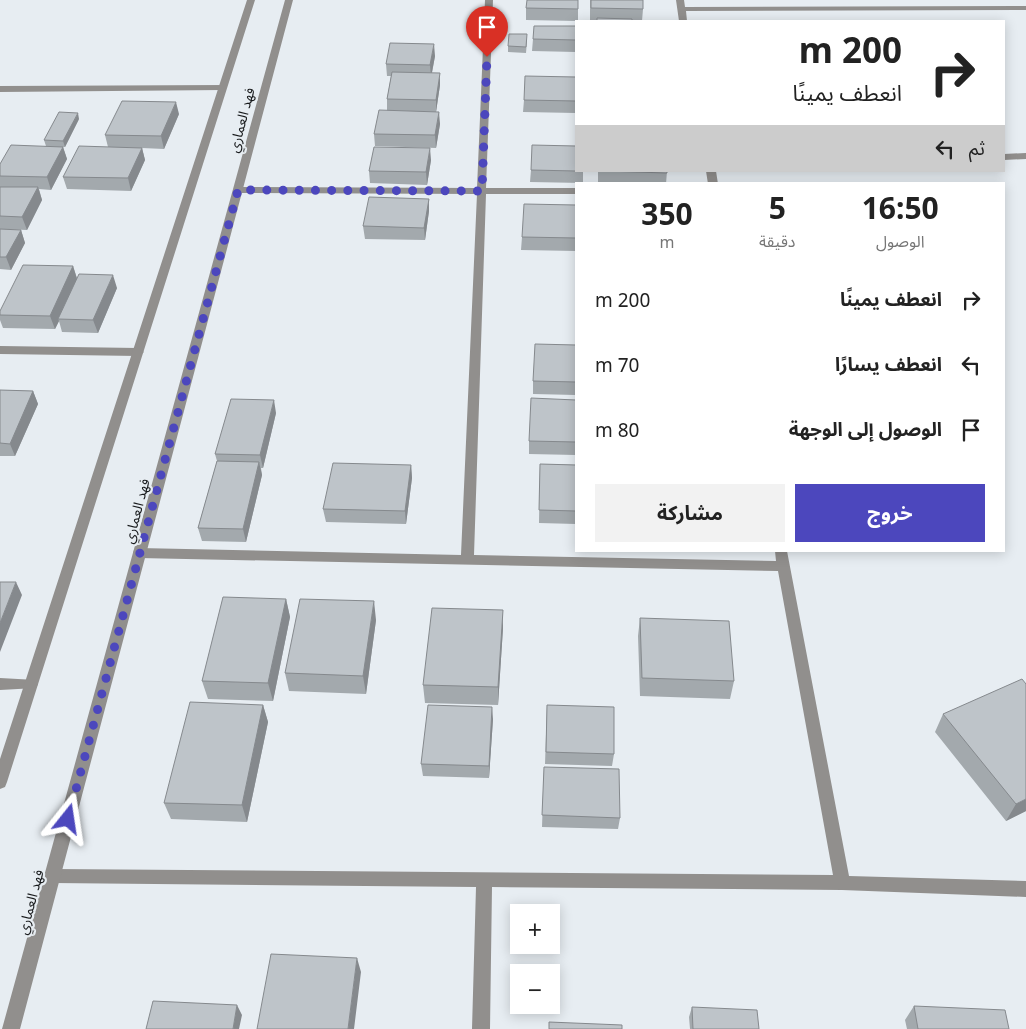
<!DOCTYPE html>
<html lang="ar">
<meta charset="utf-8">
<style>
:root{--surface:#fff;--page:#f2f2f2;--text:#222;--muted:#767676;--accent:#4c47bd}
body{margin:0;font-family:"Noto Sans","Noto Sans Arabic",sans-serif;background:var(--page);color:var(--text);direction:rtl;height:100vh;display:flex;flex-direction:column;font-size:19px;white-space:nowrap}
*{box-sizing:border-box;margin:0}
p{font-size:16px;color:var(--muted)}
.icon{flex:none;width:28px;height:28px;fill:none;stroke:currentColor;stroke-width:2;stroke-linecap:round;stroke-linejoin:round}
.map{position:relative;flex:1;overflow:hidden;direction:ltr}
.sheet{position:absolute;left:575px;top:182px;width:430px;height:370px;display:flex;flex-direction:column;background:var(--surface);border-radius:0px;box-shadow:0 2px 12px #0003;direction:rtl}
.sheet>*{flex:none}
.banner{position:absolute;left:575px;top:20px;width:430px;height:152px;border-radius:0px;box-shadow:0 2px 12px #0003;direction:rtl;background:#fff;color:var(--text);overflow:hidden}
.buttons{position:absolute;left:510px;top:904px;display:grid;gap:10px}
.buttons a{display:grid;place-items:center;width:50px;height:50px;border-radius:0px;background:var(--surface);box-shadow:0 2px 12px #0003;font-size:25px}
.pin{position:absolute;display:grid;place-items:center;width:42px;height:42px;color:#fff;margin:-51px -21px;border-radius:50% 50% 50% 0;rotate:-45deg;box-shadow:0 0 5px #0007}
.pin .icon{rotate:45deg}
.me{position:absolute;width:55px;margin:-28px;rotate:15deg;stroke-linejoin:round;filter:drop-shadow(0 0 4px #0008)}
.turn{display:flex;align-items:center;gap:18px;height:105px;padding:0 20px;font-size:22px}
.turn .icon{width:65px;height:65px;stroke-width:2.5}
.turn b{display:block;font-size:35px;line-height:42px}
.then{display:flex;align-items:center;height:48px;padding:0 20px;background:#0003;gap:10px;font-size:19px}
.eta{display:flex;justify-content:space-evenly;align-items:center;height:85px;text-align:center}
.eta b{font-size:30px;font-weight:700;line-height:35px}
.action{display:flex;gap:10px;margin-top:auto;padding:10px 20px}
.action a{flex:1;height:58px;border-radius:0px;background:var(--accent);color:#fff;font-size:20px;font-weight:700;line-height:58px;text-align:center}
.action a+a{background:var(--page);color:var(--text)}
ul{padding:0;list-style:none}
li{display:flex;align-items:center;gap:15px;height:65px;padding:0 20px}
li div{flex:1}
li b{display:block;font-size:19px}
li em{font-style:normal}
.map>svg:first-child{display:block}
</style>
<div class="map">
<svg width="1026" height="1029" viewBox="0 0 1026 1029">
<rect width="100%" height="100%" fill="#e7edf2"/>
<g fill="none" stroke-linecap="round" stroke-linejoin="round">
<path fill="#918f8d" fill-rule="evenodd" d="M485,0H493L486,188H576V194H486L474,555L776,561L775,551H787L849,876L1026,881V897L842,890L492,887L490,1029H472L476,887L53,883L47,881L45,876L47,871L53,869L833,875L778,571L139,558L134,556L133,553L134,550L139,548L461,555L477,194L238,193L233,190L238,187L477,188Z
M676,0H684L685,7L1026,6V10L686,11L687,21H679Z
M226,85V89L223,90L0,92V86Z
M1026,153V159L1004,160V154Z
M706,171H716L718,184H708Z
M0,346L138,348L144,352L138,356L0,354Z
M0,678L36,680L38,684L36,688L0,690Z"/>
<path fill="#918f8d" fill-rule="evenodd" d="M247,0H255L7,782L5,787L0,789V759Z
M285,0H293L20,1029H2Z"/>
</g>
<path fill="#a3a9ad" d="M578,0V21L526,20V8Z
M590,0H643V9L642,21L590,20Z
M576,26V52L532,51L533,39Z
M527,41L526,53L508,52V46Z
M435,56L432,73L440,85L436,112L440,124L436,148L375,146L374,134L387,111V99L391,76H387L386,64Z
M576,77V113L523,112L524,100Z
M179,114L164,149L142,148L145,160L131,191L67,189L63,177L108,147L105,135Z
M79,119L65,147H63L67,159L51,190L39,189L42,200L27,230L0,229V164L46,146L44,140Z
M576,146V171H583V183L530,182L531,170Z
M431,160L427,185L370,183L369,171Z
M598,171H667L666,184H598Z
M429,199V211L425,240L365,239L363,226Z
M576,205V251L521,250L522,237Z
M0,229L21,230L25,243L11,270L0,269Z
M73,266L77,278L117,288L98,333L62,332L59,321L55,329L3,328L0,320V311Z
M576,345V395L533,394V381Z
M0,390L33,391L38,404L15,456H0Z
M576,400V455L529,454V441Z
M276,413L263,468H261L262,475L246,542L202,541L198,528L217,461L215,454Z
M540,464L576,465V524L539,523Z
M411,465L412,478L406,524L326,522L323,509Z
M286,599L290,617L273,701L208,699L202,681Z
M640,618L734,681L730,699L640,696L638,636Z
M376,620L366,694L289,691L285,673Z
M503,628L498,705L425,703L423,685Z
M263,705L268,722L247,822L171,819L164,803Z
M547,705L614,754L612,766L545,764Z
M943,714L1026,811L1006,821L935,732Z
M493,719L489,778L423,776L421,764Z
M544,767L620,818L618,829L542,827Z
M914,1006L1009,1029H907L905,1020Z
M692,1007L759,1029H690L689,1017Z"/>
<path fill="#85898d" d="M434,44L435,56L431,77L430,65Z
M440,73V85L436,112V100Z
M176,102L179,114L164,149L161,136Z
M439,112L440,124L436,148L435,135Z
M78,113L79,119L65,147L63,141Z
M63,147L67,159L51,190L47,177Z
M142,148L145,160L131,191L128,178Z
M430,148L431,160L427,185L426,172Z
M38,187L42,200L27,230L22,217Z
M429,199V211L425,240L424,228Z
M21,230L25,243L11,270L6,257Z
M73,266L77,279L58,319L59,321L55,329L50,316Z
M113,275L117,288L98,333L93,320Z
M33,391L38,404L15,456L10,444Z
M274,400L276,413L263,468L260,455Z
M259,462L262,475L246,542L243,529Z
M411,465L412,478L406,524L405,511Z
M16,582L22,595L0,652V623Z
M286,599L290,617L273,701L268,683Z
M374,601L376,620L366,694L363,676Z
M503,610V628L498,705V687Z
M263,705L268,722L247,822L242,805Z
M492,707L493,719L489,778V766Z
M1026,799V811L1006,821L1016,804Z
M357,958L361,972L354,1029H348Z
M237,1005L242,1015L239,1029H233Z"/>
<path fill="#bec4c9" stroke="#85898d" d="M527,0H578V9L526,8Z
M591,0H643V9L591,8Z
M597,18L632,19V21H597Z
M534,26H576V40L533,39Z
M509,34H527L526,47L508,46Z
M390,43L434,44L430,65L386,64Z
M392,72L440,73L436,100L387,99Z
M525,76L576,77V101L524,100Z
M122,101L176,102L161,136L105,135Z
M379,110L439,112L435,135L374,134Z
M59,112L78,113L63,141L44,140Z
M11,145L63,147L47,177L0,176V164Z
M532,145L576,146V171L531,170Z
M79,146L142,148L128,178L63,177Z
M374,147L430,148L426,172L369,171Z
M604,171H667V173Z
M0,187H38L22,217L0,216Z
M369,197L429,199L424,228L363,226Z
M524,204L576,205V238L522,237Z
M0,229L21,230L6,257H0Z
M23,265L73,266L50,316L0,315V311Z
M79,274L113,275L93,320L58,319Z
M535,344L576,345V382L533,381Z
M0,390L33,391L10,444L0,443Z
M531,398L576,400V442L529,441Z
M231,399L274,400L260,455L215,454Z
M217,461L259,462L243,529L198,528Z
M333,463L411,465L405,511L323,509Z
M540,464L576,465V511L539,510Z
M0,582H16L0,623Z
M223,597L286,599L268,683L202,681Z
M300,599L374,601L363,676L285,673Z
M432,608L503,610L498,687L423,685Z
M640,618L729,621L734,681L642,678Z
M1022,679L1026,684V799L1016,804L943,714Z
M190,702L263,705L242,805L164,803Z
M428,705L492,707L489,766L421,764Z
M547,705L614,707V754L546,752Z
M544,767L619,769L620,818L542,815Z
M271,954L357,958L348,1029H257Z
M153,1001L237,1005L233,1029H146Z
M914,1006L1005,1010L1009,1029H918Z
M692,1007L757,1010L759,1029H693Z
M549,1022L622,1025V1029H549Z"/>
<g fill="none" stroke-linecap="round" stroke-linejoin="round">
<path stroke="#4c47bd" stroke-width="9" stroke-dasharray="0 16.2" d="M68,819L238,190L482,191L487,57"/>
</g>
<g text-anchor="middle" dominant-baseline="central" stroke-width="4.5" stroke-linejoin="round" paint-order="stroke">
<g font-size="14" fill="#17191b" stroke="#e7edf2">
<text transform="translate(241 120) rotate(-75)">فهد العماري</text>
<text transform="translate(136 511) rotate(-75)">فهد العماري</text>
<text transform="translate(30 902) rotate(-75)">فهد العماري</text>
</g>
</g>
</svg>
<div class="buttons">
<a>+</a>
<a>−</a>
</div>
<div class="pin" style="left:487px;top:57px;background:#d93025"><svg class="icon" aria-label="arrive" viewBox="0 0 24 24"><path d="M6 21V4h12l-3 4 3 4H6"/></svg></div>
<svg class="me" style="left:68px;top:819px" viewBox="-20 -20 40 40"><path d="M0-17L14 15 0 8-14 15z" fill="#4c47bd" stroke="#fff" stroke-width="4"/></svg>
<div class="banner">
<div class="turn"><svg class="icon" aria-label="right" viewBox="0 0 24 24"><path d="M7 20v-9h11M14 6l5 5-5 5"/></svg><div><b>200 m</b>انعطف يمينًا</div></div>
<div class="then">ثم<svg class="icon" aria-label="left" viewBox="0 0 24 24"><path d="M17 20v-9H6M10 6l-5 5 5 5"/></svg></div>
</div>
<section class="sheet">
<div class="eta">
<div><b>16:50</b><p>الوصول</p></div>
<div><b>5</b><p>دقيقة</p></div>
<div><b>350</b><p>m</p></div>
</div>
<ul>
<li><svg class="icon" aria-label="right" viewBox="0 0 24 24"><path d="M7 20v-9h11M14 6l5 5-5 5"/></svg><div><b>انعطف يمينًا</b></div><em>200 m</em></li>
<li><svg class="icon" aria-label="left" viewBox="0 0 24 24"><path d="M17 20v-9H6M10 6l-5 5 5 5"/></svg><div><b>انعطف يسارًا</b></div><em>70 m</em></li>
<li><svg class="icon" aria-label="arrive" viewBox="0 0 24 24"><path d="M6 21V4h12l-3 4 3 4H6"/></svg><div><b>الوصول إلى الوجهة</b></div><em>80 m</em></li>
</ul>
<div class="action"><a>خروج</a><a>مشاركة</a></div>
</section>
</div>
